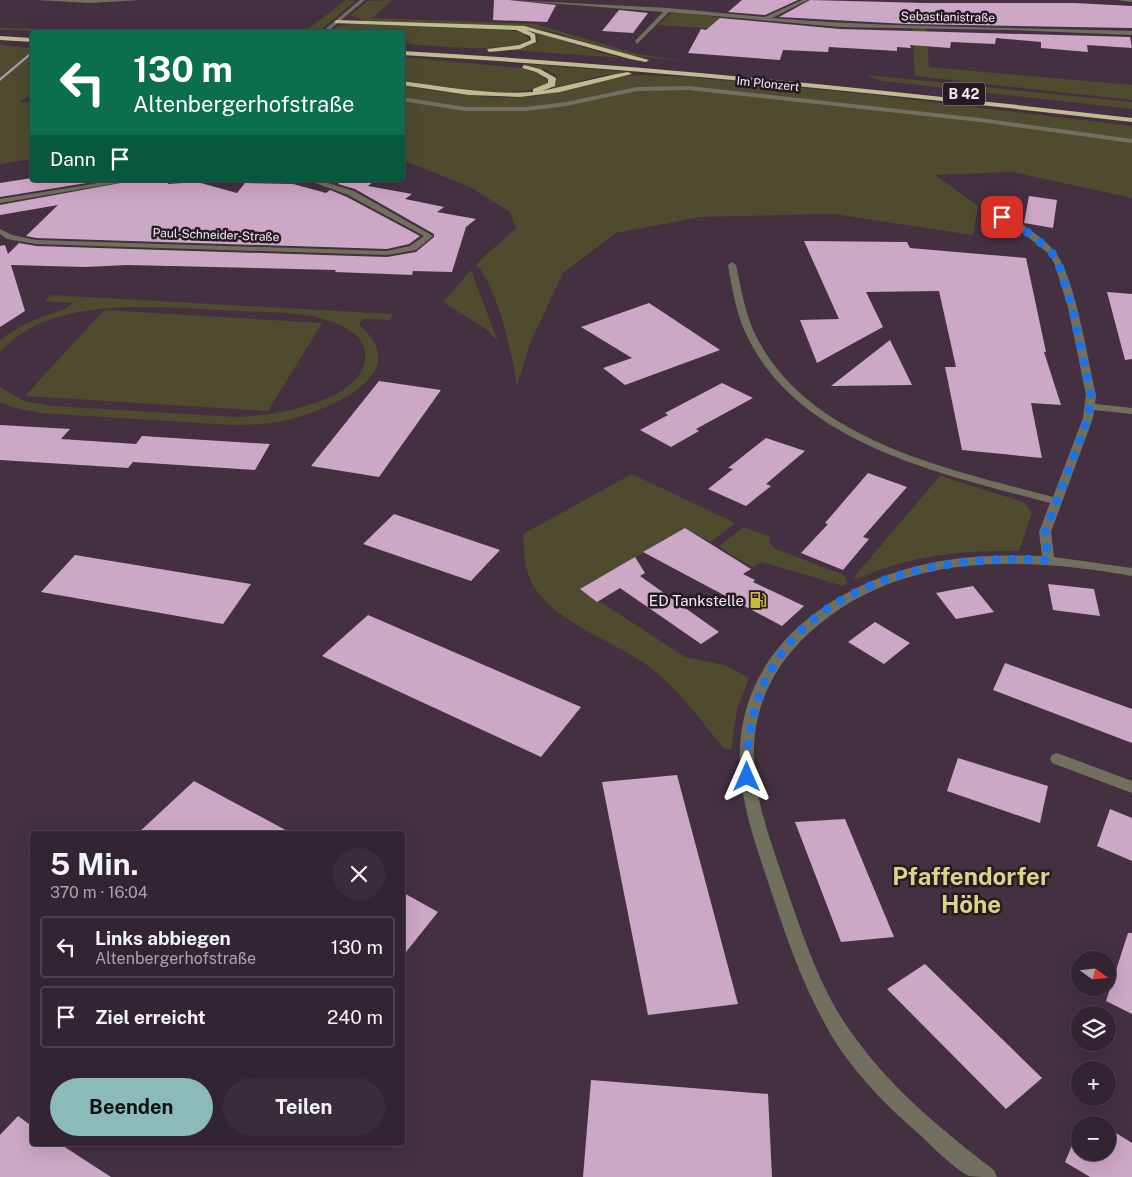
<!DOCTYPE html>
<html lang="de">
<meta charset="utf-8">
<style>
:root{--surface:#332431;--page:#3b2c39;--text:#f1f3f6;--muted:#a9a4ab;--line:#4e414d;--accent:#8bbbb9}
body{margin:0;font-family:"Public Sans",sans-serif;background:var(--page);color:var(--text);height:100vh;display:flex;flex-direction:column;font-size:19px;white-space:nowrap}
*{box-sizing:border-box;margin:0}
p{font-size:16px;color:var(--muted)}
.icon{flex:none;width:28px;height:28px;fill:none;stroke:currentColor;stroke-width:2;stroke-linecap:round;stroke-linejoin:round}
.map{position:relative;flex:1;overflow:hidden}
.sheet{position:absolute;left:30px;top:831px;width:375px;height:315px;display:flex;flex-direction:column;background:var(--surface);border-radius:5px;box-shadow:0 5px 20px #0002,0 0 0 1px var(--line)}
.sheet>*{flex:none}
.hud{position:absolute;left:30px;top:30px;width:375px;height:152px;border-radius:5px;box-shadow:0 5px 20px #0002,0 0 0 1px var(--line);background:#0b6e4f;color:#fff;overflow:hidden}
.needle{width:32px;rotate:105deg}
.tools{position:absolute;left:1071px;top:951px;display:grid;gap:10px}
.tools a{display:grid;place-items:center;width:45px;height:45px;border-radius:50%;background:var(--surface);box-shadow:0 5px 20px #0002,0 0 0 1px var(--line);font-size:25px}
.pin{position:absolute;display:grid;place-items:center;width:42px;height:42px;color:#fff;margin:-21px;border-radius:10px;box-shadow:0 2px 8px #0006}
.me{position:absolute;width:55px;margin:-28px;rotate:0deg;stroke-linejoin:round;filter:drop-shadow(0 0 4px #0008)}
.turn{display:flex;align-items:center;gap:18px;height:105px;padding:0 20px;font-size:22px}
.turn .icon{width:65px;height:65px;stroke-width:2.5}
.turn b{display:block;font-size:35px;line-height:42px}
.then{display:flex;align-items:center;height:48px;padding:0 20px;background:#0003;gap:10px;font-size:19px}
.round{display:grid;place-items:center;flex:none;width:52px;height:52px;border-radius:26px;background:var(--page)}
.overview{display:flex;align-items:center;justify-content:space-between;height:85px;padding:0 20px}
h1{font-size:30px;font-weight:700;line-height:38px}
.button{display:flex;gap:10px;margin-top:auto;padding:10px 20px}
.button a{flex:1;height:58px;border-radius:30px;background:var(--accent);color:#111;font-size:20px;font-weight:700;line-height:58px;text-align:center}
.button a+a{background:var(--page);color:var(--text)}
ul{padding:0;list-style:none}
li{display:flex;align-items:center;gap:15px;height:62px;margin:0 10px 8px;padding:0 10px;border:2px solid var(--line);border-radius:5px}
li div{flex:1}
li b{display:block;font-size:19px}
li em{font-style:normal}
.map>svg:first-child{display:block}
</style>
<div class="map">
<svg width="1132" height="1177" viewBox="0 0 1132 1177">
<rect width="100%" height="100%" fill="#443041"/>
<path fill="#4e4b2f" d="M346,0L355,1L318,32H304Z
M392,0L372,18L539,24V25L637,54L693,62L626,55L593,46L558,33L533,28L365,21L350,15L368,1Z
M672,12L724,18L719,29L658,25Z
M353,24L509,30L524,33L529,39C512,55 428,45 403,44L402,32H330L338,26Z
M0,28L191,32L0,30Z
M912,28H926L929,67L1132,85V100L915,76Z
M526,30C559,37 589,52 623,58L510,50L527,47L538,41L537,35Z
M0,45L32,48V94L20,102L32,103V159L0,164Z
M403,57L520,68L538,73L547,80V83C524,103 433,84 403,81Z
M522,64H526L630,72L604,75L550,89L556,84L557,76L547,70Z
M642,75L688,77L866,94L1132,126V198L1012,172L935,175L978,206L973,235L833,214L701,217L616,233L563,273L531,341L517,385C511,351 499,291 476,264L516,228L510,212L470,187L403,160V86C446,92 492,101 536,96C572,92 605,77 642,75Z
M867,75L1132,102V109L882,81Z
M471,270L498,342L487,330L443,302Z
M51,295L393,314L390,320L363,319L359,325C418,374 327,411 287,420C269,424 251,425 233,425L40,413L15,408L0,402V387L24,401L53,406L236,417C269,417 363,402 365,358C366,346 359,336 349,330C318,310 274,313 238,311C170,308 48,292 0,353V340C12,331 25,323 40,318C51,313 64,312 73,303L45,301Z
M104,310L322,323L268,411L25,396Z
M632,474L735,523L711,542L685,528L581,589L685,657L725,665L749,678L737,709L731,750L723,748C702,721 681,693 655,671C618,641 551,624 530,579C524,565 524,548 523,534Z
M940,476L1017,500L1025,503L1032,513L1019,551C962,550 909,555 857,579L854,577Z
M744,527L771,537L769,542L776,549L844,575L848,583L843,586L762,562L753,567L734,557L719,546Z"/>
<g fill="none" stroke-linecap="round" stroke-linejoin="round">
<path fill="#b397af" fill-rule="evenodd" d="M31,52H32V54L0,81V78Z"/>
</g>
<path fill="#cca7c6" d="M494,0H509L556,5L547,22L493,20Z
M742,0H798L765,15L728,12Z
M810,0L925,3H1074L1132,6V28L907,24L779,17Z
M619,10L648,13L633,33L602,31Z
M720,18L840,29L1130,37L1132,48L1087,45L1088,52L1041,48V42L996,38L995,44L951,42L950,48L910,45L911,48L897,47V51L829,47L828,52L783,50L780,60L688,53L701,29L706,30Z
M32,178V180H105L0,197V183Z
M137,180H167L168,184L197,182L237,193L245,183L293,184L326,193L330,190L347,197L420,236L409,244L387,249L36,238L26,236L58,205L0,215V205Z
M343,180H375L368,186L412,194L405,199L444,207L437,212L476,219L466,227L452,272L413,271L412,275L335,272L336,270L127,265L85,267L11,265L25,311L0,327V246L5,245L8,254L19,243L36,246L387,257L416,252L434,237V234L355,189L338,184Z
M1029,196L1057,200L1053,228L1024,223Z
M804,241L907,242L910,248L1026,258L1046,352H1044L1061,405L1031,403L1042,458L962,450L945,367H956L939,291L866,292L883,327L817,363L800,320L839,319Z
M1107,292L1132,294V359L1125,360Z
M649,303L720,350L625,385L603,368L632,358L581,327Z
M890,340L912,385L831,386Z
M379,381L441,390L379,477L311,466Z
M722,383L753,398L696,429L699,431L671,447L640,430L668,415L665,413Z
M0,425L70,429L61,439L136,444L142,436L270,444L255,470L133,462L128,468L0,460Z
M766,438L805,451L766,484L771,486L746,506L708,489L733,469L728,468Z
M868,473L907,487L863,537L869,539L843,570L801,553L828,524L825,523Z
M394,514L500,550L471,581L363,544Z
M685,528L751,569L743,574L755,580L753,582L804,606L782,626L643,552Z
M75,555L251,584L223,624L41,592Z
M635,557L645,573L640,576L719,632L701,644L620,588L597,602L580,589Z
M1048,584L1094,589L1100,616L1053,610Z
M973,586L994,612L956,619L936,593Z
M368,615L581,707L541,757L322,656Z
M875,622L910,643L884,664L848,642Z
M1005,663L1132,709V743L993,690Z
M958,758L1048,786L1040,823L947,791Z
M677,775L738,1004L648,1015L602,782Z
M194,781L293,834H137Z
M1110,809L1132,818V861L1097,846Z
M845,819L894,937L841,942L795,822Z
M402,892L438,912L402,957Z
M1128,933H1132V1014L1106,1001Z
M925,964L1042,1078L1006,1109L887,989Z
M591,1080L768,1094L772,1177H583Z
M18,1116L32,1126V1144H60L111,1177H0V1135Z
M1080,1126V1152H1108V1128L1132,1143V1177H1090L1065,1162Z"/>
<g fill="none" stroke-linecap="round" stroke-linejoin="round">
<path fill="#71705e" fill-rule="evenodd" d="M36,0H140L90,3Z
M360,0H365L327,32H322Z
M511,0L668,8L765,17L802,0H808L772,18C892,28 1012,27 1132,31V35L1009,30L840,27L669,12L637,44L635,41L663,12Z
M1117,0H1132V2Z
M689,86L980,118L1132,139V143L980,122L689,90L637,91L566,106L526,111H465L402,101V97L465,107H526L566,102L637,87Z
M117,180H135L0,203V199Z
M307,180H318L354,191L433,236L416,250L387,255L36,244L7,239L0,234V229L12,235L36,240L387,251L410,246L424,236L348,195Z
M991,212C1002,211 1018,221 1026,227C1036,234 1047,242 1055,252C1075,276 1088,361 1096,395L1095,404L1132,408V414L1094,410L1093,418L1051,532L1054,557L1132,568V576C1020,556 897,551 808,634C776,664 756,701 754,746C752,794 770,839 785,884C804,938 821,993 856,1039C894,1091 943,1131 994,1170L997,1177C989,1177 976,1177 969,1176C953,1168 933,1147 919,1134C890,1109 862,1081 840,1049C808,1000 789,946 771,891C753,836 730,778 744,718C765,625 860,573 948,560C979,555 1010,555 1042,556L1039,532L1050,503C943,474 798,445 746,334C736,313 732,288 728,265L732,262L736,265C741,288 745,313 755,334C807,441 949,469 1053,497L1083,418L1086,395L1068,307L1055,265L1049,254L1014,226L991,216Z
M1057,753L1132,781V793L1052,763L1050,759L1052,755Z"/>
<path fill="#c0bc8f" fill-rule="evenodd" d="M336,20L524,26L649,60L646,62L630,59L526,30L535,34L536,42L520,49L489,52L487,49L519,45L531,40L530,36L516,30L334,23Z
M0,36L32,38V42L0,40Z
M402,51C647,65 889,90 1132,118V122C889,94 647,69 402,55Z
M524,65L540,69L556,78L555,86L542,91L616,74L628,72L632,74L560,92L520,97L469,95L402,85V81C446,87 489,95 533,92V89L548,83V79L536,72L522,68Z"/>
</g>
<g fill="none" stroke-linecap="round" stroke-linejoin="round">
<path stroke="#1a73e8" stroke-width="9" stroke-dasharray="0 16.2" d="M747,777C743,603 901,552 1048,560L1045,532L1088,418L1091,395L1072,307L1059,265L1052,253L1032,235L1002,217"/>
</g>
<defs>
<g id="fuel-bare" transform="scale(1.35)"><path d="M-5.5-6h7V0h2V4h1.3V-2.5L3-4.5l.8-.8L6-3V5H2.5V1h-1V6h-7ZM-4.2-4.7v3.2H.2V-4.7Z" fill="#c8bb3b" stroke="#251c23" stroke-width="2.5" paint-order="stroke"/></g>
</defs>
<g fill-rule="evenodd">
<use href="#fuel-bare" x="758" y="600"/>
</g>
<g text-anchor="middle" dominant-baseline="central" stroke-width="5" stroke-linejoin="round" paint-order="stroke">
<g font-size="12" fill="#f8ebf6" stroke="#251c23">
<text transform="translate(948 17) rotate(1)">Sebastianistraße</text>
<text transform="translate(768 84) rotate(6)">Im Plonzert</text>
<text transform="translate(216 235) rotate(2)">Paul-Schneider-Straße</text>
</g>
<rect fill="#251c23" stroke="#b9adb7" stroke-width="1" x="943" y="82.5" width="42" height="23" rx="4"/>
<g font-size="14" font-weight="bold" fill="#f8ebf6">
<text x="964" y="94">B 42</text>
</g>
<g font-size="15" fill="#f8ebf6" stroke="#251c23" text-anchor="end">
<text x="744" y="600">ED Tankstelle</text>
</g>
<g font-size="24" font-weight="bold" fill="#ddd586" stroke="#251c23">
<text x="971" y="876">Pfaffendorfer<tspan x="971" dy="28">Höhe</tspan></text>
</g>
</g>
</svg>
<div class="tools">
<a><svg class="needle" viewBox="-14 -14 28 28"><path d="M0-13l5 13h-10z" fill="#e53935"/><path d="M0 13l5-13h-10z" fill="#a9a4ab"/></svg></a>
<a><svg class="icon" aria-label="layers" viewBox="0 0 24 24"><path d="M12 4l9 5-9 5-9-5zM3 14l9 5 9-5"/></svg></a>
<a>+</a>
<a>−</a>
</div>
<div class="pin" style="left:1002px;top:217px;background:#d93025"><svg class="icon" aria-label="arrive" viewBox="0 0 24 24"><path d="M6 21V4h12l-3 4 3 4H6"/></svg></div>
<svg class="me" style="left:747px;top:777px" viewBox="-20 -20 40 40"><path d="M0-17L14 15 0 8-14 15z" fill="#1a73e8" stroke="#fff" stroke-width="4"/></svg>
<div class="hud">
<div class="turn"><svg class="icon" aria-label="left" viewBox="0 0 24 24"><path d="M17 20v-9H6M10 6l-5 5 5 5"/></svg><div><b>130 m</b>Altenbergerhofstraße</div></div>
<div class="then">Dann<svg class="icon" aria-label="arrive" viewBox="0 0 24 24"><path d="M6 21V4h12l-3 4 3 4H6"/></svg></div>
</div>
<section class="sheet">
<div class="overview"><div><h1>5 Min.</h1><p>370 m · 16:04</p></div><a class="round"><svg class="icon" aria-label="close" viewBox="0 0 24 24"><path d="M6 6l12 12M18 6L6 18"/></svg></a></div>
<ul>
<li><svg class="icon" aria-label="left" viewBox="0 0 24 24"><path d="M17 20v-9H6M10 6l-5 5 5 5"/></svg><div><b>Links abbiegen</b><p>Altenbergerhofstraße</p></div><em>130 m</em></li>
<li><svg class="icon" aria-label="arrive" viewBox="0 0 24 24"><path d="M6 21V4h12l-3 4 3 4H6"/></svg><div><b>Ziel erreicht</b></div><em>240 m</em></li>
</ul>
<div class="button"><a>Beenden</a><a>Teilen</a></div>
</section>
</div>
